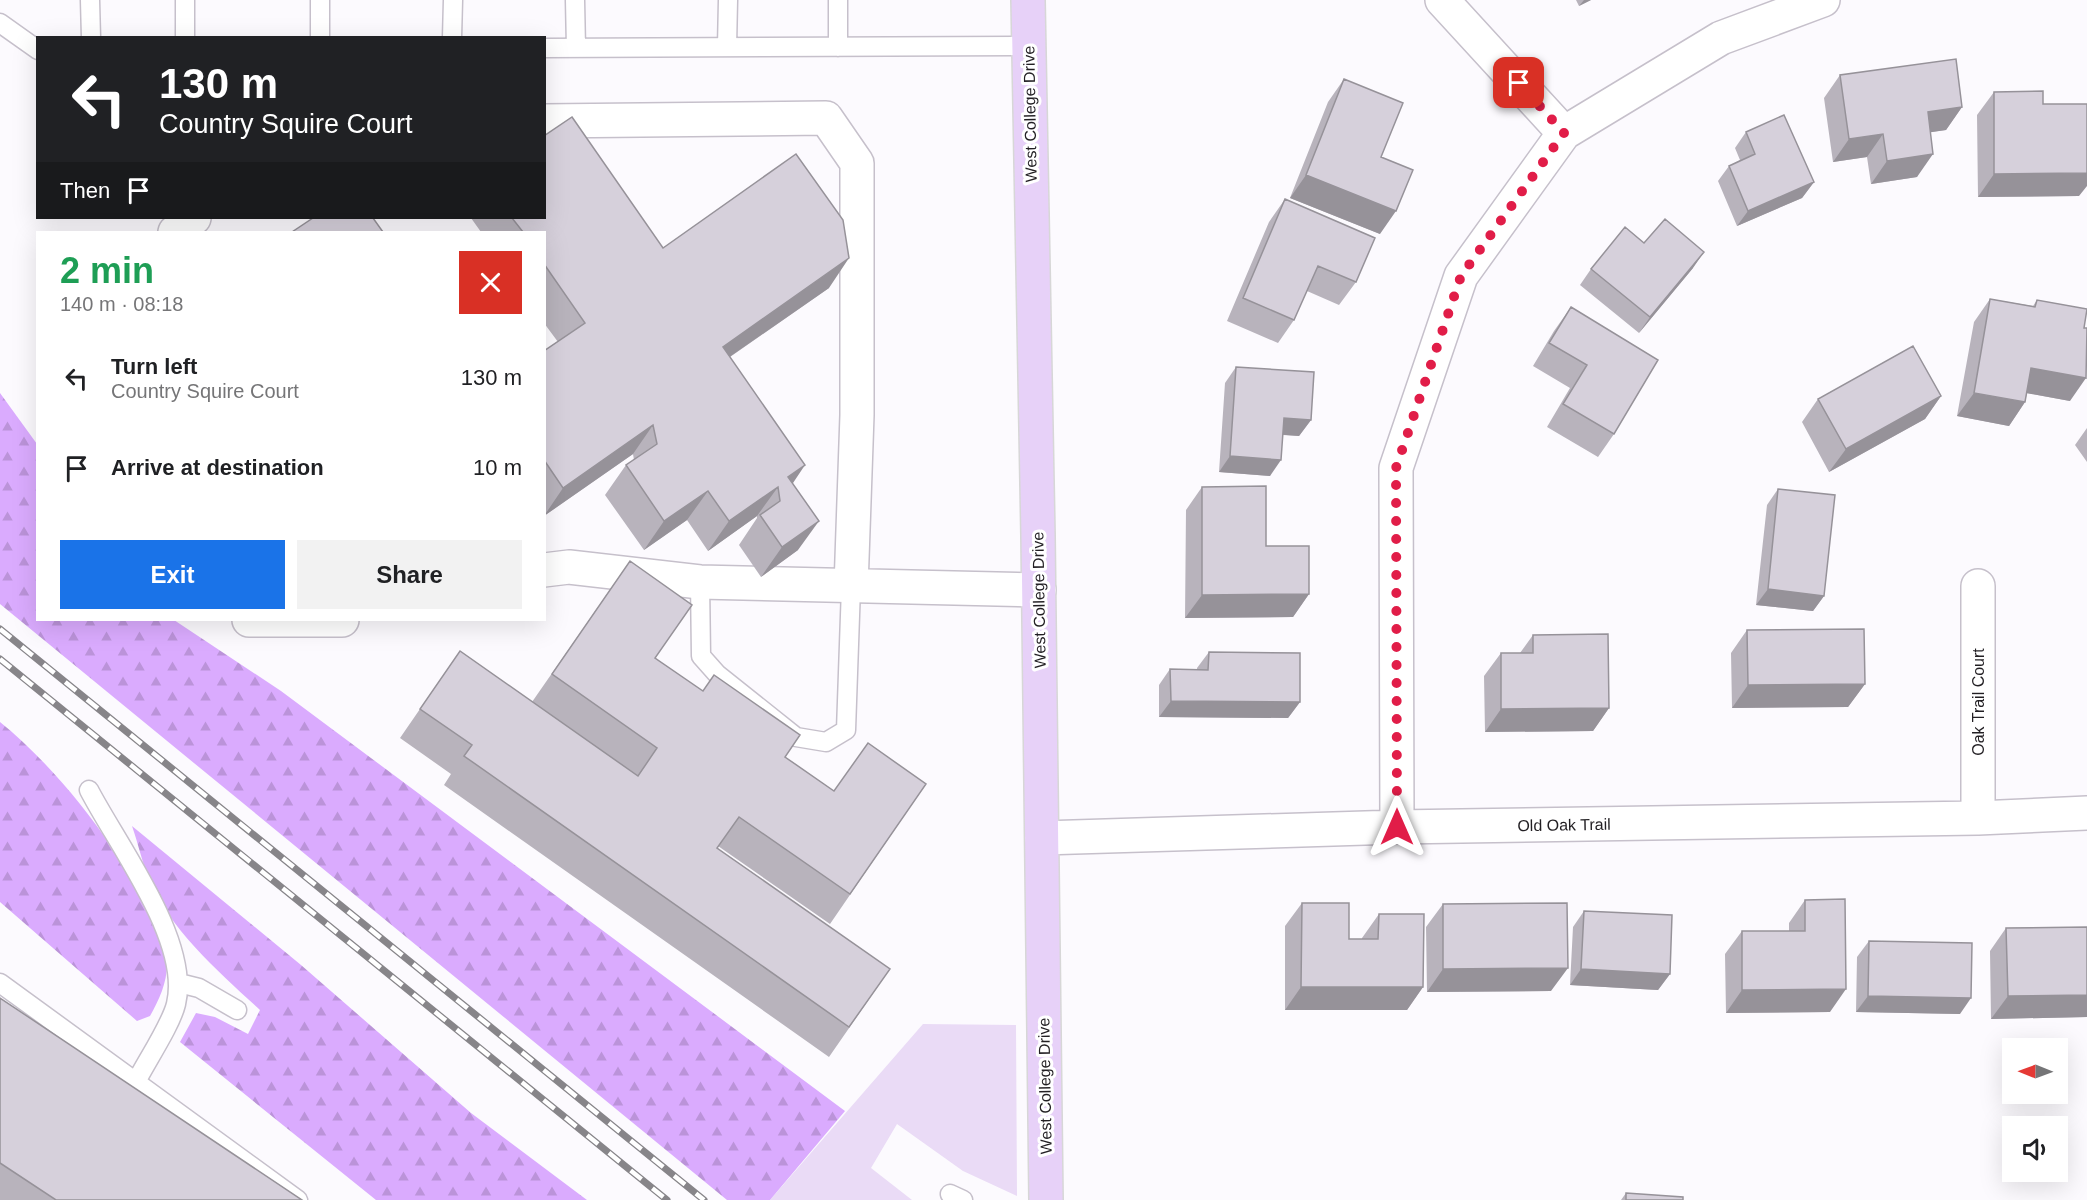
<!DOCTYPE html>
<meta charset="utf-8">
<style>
:root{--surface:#fff;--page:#f2f2f2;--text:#202124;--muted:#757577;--accent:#1a73e8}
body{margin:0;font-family:Arial,sans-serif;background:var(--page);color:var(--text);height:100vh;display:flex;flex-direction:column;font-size:22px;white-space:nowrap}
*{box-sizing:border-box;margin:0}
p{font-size:20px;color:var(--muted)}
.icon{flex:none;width:33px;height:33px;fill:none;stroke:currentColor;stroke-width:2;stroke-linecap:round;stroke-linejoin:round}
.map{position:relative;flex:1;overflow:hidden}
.drawer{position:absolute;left:36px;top:231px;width:510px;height:390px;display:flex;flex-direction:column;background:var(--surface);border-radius:0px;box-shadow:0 6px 24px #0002}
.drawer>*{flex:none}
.banner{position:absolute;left:36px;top:36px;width:510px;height:183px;border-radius:0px;box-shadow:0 6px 24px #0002;background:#202124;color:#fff;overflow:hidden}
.needle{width:39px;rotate:271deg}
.controls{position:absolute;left:2002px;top:1038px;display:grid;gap:12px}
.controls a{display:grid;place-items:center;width:66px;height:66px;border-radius:0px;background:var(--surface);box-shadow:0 6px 24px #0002;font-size:30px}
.pin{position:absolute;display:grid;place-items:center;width:51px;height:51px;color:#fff;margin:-26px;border-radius:12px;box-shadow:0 3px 9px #0006}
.me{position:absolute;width:66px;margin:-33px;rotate:0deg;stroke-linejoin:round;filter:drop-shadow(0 0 4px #0008)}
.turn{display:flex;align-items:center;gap:21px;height:126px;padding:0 24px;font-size:27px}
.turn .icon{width:78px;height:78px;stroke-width:2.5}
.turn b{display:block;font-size:42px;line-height:51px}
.then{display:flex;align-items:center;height:57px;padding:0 24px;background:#0003;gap:12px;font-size:22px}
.round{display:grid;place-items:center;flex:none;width:63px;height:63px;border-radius:0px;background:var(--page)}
.head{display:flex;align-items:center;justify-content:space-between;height:102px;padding:0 24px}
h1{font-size:36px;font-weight:700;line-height:45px;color:#1e9e55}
.action{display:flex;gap:12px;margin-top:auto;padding:12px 24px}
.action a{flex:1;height:69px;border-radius:0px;background:var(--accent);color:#fff;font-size:24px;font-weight:700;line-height:69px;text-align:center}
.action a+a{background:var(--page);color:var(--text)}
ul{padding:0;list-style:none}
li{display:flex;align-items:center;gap:18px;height:90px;padding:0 24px}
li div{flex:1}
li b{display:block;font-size:22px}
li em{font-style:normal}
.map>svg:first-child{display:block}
</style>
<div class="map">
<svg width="2087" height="1200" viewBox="0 0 2087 1200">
<defs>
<pattern id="forest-firs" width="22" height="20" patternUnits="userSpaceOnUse" patternTransform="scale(1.5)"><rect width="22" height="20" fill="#daabfe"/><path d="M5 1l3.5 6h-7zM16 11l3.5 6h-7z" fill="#bb93d9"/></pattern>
</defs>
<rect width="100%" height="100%" fill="#fcfafe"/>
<path fill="#eadbf6" d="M923,1024L1016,1025L1017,1196L963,1171L897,1124L871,1168L912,1200H770Z"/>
<path fill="url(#forest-firs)" d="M0,393L37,444L38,620H174L281,691L845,1111L770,1200H727L0,604Z
M0,722C62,772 136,866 160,943C162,949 167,958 167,964C167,983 159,1000 150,1016L137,1021L0,902Z
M132,826L301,965L471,1113L587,1200H376L180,1042L196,1013L215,1017L248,1034L260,1010C221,974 169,929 149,879C142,862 138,843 132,826Z"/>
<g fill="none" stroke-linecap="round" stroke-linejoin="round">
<g stroke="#c6c0cb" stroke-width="21">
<path id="lane" d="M90,0L91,38
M185,0V38
M320,0V38
M575,0L576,48
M838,0V47
M0,23L38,50
M452,38L453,0
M727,47L728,0
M544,48L1028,46
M700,582L701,656L717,674L796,737L826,742L846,730L851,587
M89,790C118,846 191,941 176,1004C171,1025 146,1062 136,1082
M0,983L298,1200
M179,983L199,988L237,1010
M950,1194L963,1200"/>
</g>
<g stroke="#c6c0cb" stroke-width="36">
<path id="street" d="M1442,0L1564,133
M544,121L826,118L857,163V415L851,587
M175,232L194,218
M544,570L569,567L700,582L1039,590
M249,620H342
M1978,818V586
M1397,827L1396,468L1461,276L1564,133L1721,38L1823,0
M1042,838L1397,827L1978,818L2087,813"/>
</g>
<g stroke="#d7d7d7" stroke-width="36">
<path id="primary" d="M1028,0L1038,536L1046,1200"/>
</g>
<use href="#lane" stroke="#fff" stroke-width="18"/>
<use href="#street" stroke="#fff" stroke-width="33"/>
<use href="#primary" stroke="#e7d1f8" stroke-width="33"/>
<g stroke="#878589" stroke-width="7">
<path id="rail" d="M0,629L704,1200
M0,659L667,1200"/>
</g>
<use href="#rail" stroke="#fff" stroke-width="4.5" stroke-dasharray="14" stroke-linecap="butt"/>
</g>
<path fill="#b8b3bc" d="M1576,0H1591L1579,6Z
M1840,75L1962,107L1946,130L1931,132L1917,177L1871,184L1867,157L1833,162L1824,98Z
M1344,79L1381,157L1380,234L1290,198L1328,102Z
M1994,92L2043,104L2079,196L1978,197L1977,115Z
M1746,132L1814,182L1802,198L1737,226L1718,181L1729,166L1740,160L1735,148Z
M1285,199L1356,282L1339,305L1307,291L1294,320L1278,343L1227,321L1269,222Z
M471,218H544L663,248L829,288L730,357L793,483L798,550L761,577L739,545L757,518V516L708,551L687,520L644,550L605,495L626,465L634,460L633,454L544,516V351L558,342L544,323V232H481Z
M1644,243L1693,268L1639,333L1580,285L1591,269Z
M1990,299L2033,306L2037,300L2070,401L2027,393L2025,402L2009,426L1957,416L1974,322Z
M1571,307L1614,434L1598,457L1547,427L1570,388L1533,366L1554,331Z
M1236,367L1311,420L1299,436L1283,435L1270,476L1219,472L1225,383Z
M1941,396L1925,419L1829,472L1802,422L1818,399Z
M2087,428V462L2075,445Z
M1202,487L1266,546L1309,594L1293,617L1185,618L1186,510Z
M1778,489L1824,596L1813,611L1756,605L1767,505Z
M630,561L655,658L785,757L834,791L926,784L830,924L718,846L717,848L890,969L829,1057L444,785L451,774L400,738L460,651L532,702Z
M1747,630L1865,684L1848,707L1732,708L1731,653Z
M1533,635L1609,708L1593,731L1485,732L1484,676L1501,653H1520Z
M1209,652L1300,702L1288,718L1159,717V685L1170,669L1197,670V668Z
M1805,900L1830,1012L1726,1013L1725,954L1742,931H1789V923Z
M1302,903L1349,939H1362V938L1379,914L1423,987L1407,1010H1285V926Z
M1443,904L1551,991L1427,992L1426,927Z
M1584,911L1670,974L1658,990L1570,985L1573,927Z
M2087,927V1017L1991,1019L1990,951L2006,928Z
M1869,941L1960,1014L1856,1012L1857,957Z
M0,998L302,1200H0Z
M1626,1193L1683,1200H1621Z"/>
<path fill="#969299" d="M1584,0H1591L1579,6Z
M1962,107L1946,130L1912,135L1928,112Z
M1883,134L1867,157L1833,162L1849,139Z
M1933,154L1917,177L1871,184L1887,161Z
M2087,173V186L2079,196L1978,197L1994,174Z
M1306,175L1396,211L1380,234L1290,198Z
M1814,182L1802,198L1737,226L1748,211Z
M1704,252L1693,268L1639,333L1650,317Z
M849,258L829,288L702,376L723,347Z
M2031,368L2086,378L2070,401L2015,391Z
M1974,393L2025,402L2009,426L1957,416Z
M1941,396L1925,419L1829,472L1846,449Z
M1284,418L1311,420L1299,436L1273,434Z
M653,425L633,454L544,516L563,488Z
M1230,456L1281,460L1270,476L1219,472Z
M805,465L785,495L788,477Z
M778,487L757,516L708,551L729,521Z
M708,491L687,520L644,550L664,521Z
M819,521L798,550L761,577L782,547Z
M1768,589L1824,596L1813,611L1756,605Z
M1309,594L1293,617L1185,618L1202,595Z
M1865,684L1848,707L1732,708L1748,685Z
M1171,701L1300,702L1288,718L1159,717Z
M1609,708L1593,731L1485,732L1501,709Z
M1568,968L1551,991L1427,992L1443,969Z
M1581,969L1670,974L1658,990L1570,985Z
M1301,987H1423L1407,1010H1285Z
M1846,989L1830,1012L1726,1013L1742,990Z
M2087,995V1017L1991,1019L2008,996Z
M1868,996L1971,998L1960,1014L1856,1012Z"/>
<path fill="#d6d0db" stroke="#969299" stroke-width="1.5" d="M1956,59L1962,107L1928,112L1933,154L1887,161L1883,134L1849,139L1840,75Z
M1344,79L1403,103L1381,157L1413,170L1396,211L1306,175Z
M2043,91V104H2087V173L1994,174V92Z
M1784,115L1814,182L1748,211L1729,166L1755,154L1746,132Z
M572,117L663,248L796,154L843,220L849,258L723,347L805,465L788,477L819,521L782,547L760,515L780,501L778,487L729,521L708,491L664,521L626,465L657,444L653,425L563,488L544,460V351L585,323L544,264V232H523L512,218H544V136Z
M1285,199L1375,238L1356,282L1318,266L1294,320L1243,298Z
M313,218H373L383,232H292Z
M1665,219L1704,252L1650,317L1591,269L1625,227L1644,243Z
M1990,299L2035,307L2037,300L2087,309L2084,328H2087L2086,378L2031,368L2025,402L1974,393Z
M1571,307L1658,360L1614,434L1563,404L1587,365L1549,343Z
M1913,346L1941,396L1846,449L1818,399Z
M1236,367L1314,372L1311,420L1284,418L1281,460L1230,456Z
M1266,486V546H1309V594L1202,595V487Z
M1778,489L1835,495L1824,596L1768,589Z
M630,561L692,605L655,658L703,691L714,675L800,735L785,757L834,791L868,743L926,784L850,894L739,817L717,848L890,969L849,1027L464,756L472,745L420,709L460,651L638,776L657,748L552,674Z
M1864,629L1865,684L1748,685L1747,630Z
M1608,634L1609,708L1501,709V653H1533V635Z
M1209,652L1300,653V702L1171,701L1170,669L1208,670Z
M1845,899L1846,989L1742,990V931H1805V900Z
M1302,903H1349V939H1378L1379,914H1424L1423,987H1301Z
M1567,903L1568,968L1443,969V904Z
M1584,911L1672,915L1670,974L1581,969Z
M2087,927V995L2008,996L2006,928Z
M1869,941L1972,943L1971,998L1868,996Z
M0,998L302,1200H56L0,1163Z
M1626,1193L1683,1197V1200H1626Z"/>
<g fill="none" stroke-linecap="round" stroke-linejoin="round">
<path stroke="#e11d48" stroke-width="10" stroke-dasharray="0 18" d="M1397,827L1396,468L1461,276L1564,133L1519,83"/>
</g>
<g text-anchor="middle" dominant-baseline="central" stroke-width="6" stroke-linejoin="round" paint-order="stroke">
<g font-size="16" fill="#221f23" stroke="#fff">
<text transform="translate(1030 114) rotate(-91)">West College Drive</text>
<text transform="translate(1039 600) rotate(-91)">West College Drive</text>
<text transform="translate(1978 702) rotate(-90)">Oak Trail Court</text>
<text transform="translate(1564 825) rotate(-1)">Old Oak Trail</text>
<text transform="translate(1045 1086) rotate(-91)">West College Drive</text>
</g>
</g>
</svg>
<div class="controls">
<a><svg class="needle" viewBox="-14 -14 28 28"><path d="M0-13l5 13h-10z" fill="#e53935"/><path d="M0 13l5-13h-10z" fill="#757577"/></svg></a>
<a><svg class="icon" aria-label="sound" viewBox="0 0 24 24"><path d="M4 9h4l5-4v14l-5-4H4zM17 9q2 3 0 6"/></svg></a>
</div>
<div class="pin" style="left:1519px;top:83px;background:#d93025"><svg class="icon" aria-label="arrive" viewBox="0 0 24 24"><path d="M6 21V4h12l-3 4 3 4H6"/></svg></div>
<svg class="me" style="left:1397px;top:827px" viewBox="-20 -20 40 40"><path d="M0-17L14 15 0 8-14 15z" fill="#e11d48" stroke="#fff" stroke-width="4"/></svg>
<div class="banner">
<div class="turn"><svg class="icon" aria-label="left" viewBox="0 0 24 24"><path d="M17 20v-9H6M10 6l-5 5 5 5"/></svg><div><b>130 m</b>Country Squire Court</div></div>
<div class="then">Then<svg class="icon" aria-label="arrive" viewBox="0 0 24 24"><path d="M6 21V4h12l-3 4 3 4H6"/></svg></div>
</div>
<section class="drawer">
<div class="head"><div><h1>2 min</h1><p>140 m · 08:18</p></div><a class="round" style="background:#d93025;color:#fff"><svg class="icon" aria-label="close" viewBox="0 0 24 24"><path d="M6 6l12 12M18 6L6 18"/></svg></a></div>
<ul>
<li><svg class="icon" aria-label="left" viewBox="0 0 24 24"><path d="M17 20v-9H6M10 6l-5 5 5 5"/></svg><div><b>Turn left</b><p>Country Squire Court</p></div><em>130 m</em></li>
<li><svg class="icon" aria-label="arrive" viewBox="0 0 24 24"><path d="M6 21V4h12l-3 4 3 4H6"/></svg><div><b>Arrive at destination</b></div><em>10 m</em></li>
</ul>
<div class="action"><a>Exit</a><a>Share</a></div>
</section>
</div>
